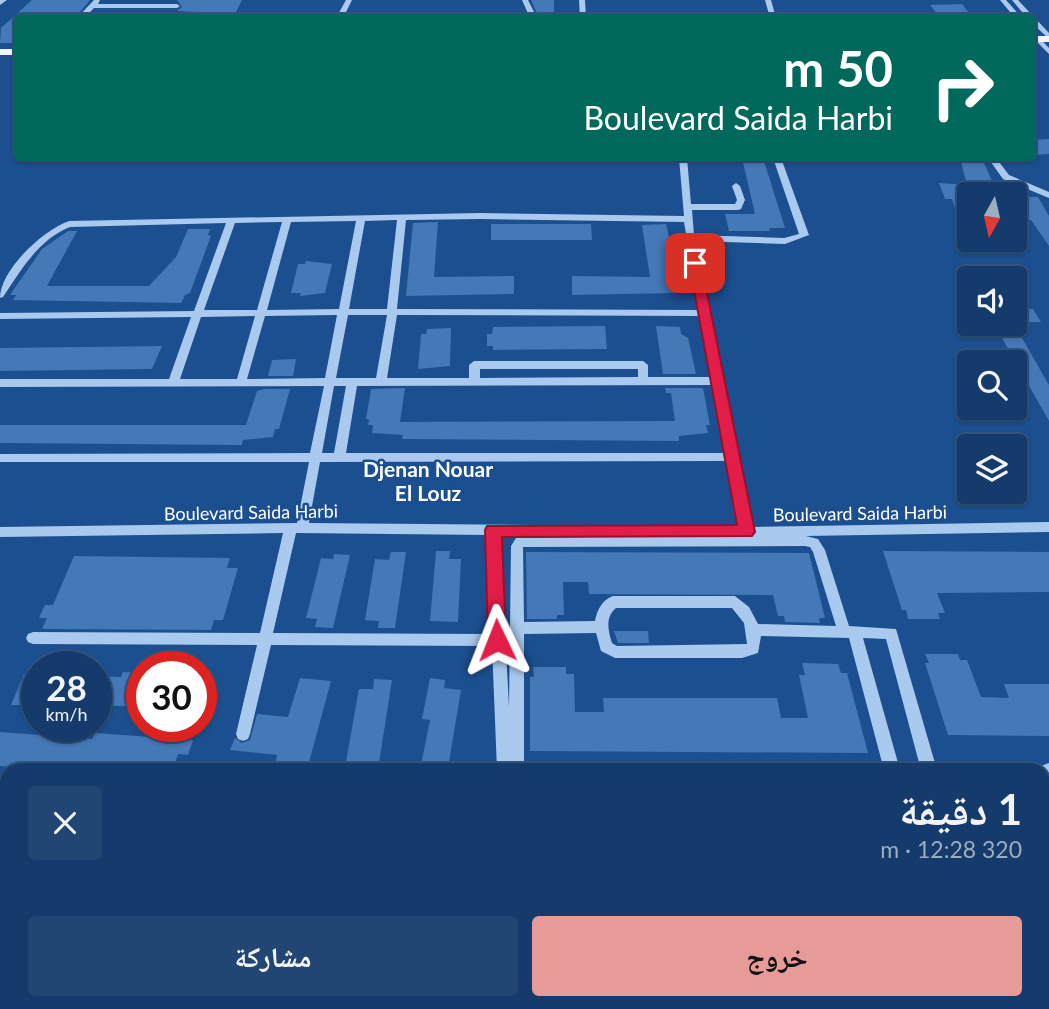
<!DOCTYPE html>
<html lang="ar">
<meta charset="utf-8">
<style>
:root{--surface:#143b6b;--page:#214673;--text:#f1f3f6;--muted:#9dadc1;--line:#33557e;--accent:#e69b98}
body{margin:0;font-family:Lato,"Noto Naskh Arabic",sans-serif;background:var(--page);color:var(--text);direction:rtl;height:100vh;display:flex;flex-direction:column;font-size:26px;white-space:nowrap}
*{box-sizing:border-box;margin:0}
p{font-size:23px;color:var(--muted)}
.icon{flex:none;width:38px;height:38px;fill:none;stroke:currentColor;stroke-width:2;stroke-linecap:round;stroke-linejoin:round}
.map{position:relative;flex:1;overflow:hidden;direction:ltr}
.panel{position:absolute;left:0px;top:763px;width:1050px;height:247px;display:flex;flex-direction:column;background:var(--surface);border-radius:21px 21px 0 0;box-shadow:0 2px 5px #0004,0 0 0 2px var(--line);direction:rtl}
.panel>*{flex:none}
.banner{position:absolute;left:14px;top:14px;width:1022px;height:147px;border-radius:7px;box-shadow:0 2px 5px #0004,0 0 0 2px var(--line);direction:rtl;background:#00695c;color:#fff;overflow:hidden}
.needle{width:46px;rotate:188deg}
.fabs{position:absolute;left:957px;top:182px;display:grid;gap:14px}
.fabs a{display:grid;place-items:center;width:70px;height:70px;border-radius:7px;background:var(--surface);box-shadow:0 2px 5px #0004,0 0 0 2px var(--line);font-size:35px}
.speed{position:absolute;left:21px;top:651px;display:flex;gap:14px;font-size:35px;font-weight:700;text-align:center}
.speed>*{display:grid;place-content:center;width:91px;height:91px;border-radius:50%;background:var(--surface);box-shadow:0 2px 5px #0004,0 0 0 2px var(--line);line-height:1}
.speed small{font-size:18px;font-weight:400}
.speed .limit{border:10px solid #d22;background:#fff;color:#111}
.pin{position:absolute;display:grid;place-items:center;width:60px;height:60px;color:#fff;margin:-30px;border-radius:14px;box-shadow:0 4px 10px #0006}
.me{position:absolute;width:77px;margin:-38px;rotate:358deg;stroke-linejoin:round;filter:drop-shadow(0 0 5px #0008)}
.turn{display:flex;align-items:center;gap:24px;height:147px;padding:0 28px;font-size:32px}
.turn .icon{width:91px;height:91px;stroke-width:2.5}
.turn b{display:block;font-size:49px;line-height:60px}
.round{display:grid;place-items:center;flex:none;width:74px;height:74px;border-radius:7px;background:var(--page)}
.overview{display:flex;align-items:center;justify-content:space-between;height:119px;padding:0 28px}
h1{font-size:42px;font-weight:700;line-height:52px}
.button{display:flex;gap:14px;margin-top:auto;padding:14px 28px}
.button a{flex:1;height:80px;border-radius:7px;background:var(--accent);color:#111;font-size:28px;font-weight:700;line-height:80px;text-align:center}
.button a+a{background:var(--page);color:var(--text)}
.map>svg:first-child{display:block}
</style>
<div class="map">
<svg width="1049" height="1009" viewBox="0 0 1049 1009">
<rect width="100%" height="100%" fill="#1b4f8f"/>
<path fill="#4478b7" d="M32,0H90L75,18H18V43H0L1,28Z
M177,0H242L235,14L177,11L182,7Z
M531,0H554V13H550L548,18H539Z
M962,4L973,18H940L930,5Z
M1049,139V154L1032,155V140Z
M742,158H763L785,228H769L770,231H729L725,214H755Z
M961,162L984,163L998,194H972L970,189V209L955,208L952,199H945L939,183L967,185Z
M1015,187L1025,191L1028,197H1038L1049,216V246L1031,220H1015Z
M438,222L434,277L514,276V294L406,296L413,223Z
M491,224H591L592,240H491Z
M666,224L679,282L676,293L572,295V276L650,277L642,225Z
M188,229H210L208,235L211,236L190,293L185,295L181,303L13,300L16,295H10L42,249L68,231H77L47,286H149L176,257Z
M306,261L332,264L325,293L300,296L301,293H291L298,264H305Z
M1015,309H1033L1041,322H1015Z
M994,324H1014L1049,385V421Z
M605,326L607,349L493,350V346H487V334H492L493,327Z
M656,326L680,327L681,334L688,338L696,374H663Z
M451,328L450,366L418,369L421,334H426L427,329Z
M162,346L152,369L0,371V348Z
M296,359L293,376H268L272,360Z
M405,388L400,422L675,421L671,393H666L665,388H703L710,425H706L708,433L679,436V441L402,439L403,435L372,433L373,425H368L369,420L366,419L371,389Z
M264,389H290L279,429H275L273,437L243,440L242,445L0,443V425H246L257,391Z
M436,551H450L449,559H461L458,622L430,621Z
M883,551L1049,552V592L937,593L945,613H938L940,619H908L906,610H902Z
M391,552H406L395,628H378L379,621L365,620L375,559L389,560Z
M526,552L809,553L825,618H819L820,623L785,622L784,616H778L773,595L589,594L588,582H563L564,615H557V619H527Z
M334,554L350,555L333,628L315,627L317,619L306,618L321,558L333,559Z
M74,556L230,558L227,568H238L223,620H214L211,630L42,629L47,618H39L45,605H53Z
M614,631H648L649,643H618Z
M925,654H958L960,660H967L981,697L1009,698L1004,684H1049V736L948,735L925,663H929Z
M802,663L838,664L841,673H847L868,753L530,751V677H534L533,667H566V674H574L575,712H604L603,698H777L781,718H808L799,675H805Z
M123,672L142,673V707L96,705V676L121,677Z
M24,674H37V705H11Z
M300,678L331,681L307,770H290L291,766L275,764L277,755L230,750L235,738L242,743L250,740L257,714L288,717Z
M430,678L445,680L444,688L461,690L448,768L436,767L435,770H420L430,720L422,719Z
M374,679L392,680L378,770L345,767L359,689H373Z
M0,732L92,739L95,733L193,740L188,755L178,754L173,770L68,766L67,770H45L0,766Z"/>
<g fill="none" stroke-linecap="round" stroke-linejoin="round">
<path fill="#a9c9ee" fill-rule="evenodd" d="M0,0H7L0,5Z
M94,0H100L98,4H177L180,6L177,8H94L84,18H77Z
M346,0H352L343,18H336Z
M522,0H528L537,18H530Z
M579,0H585L586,18H580Z
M765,0H771L776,18H770Z
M1000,0H1006L1022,18H1015Z
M1012,0H1018L1049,33V39L1032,23V18H1027Z
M496,15L498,16L499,18H493Z
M1032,30L1049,48V54L1032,37Z
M679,158H687L691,204H735L737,200L732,186L736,183L740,186L745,200L741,209L738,210H692L694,235L784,238L799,234L773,158H781L809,235L785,244L695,241L752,527L1049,522V532L806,536L818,539L825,550L849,626L896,629L937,770H921L886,639L863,638L900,770H884L849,638L761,636L758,653L742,658H615L601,651L596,633L524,634V770H497L492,646L271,645L250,734L248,739L243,741L238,739L236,734L257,645L33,644L28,642L26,638L28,634L33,632L260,633L283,533L0,537V527L297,523L309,462H0V454L310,453L324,386L0,387V379H169L191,317L0,319V313L194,311L226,223L70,227C38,240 22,269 3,297L0,298C0,270 43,230 69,221L480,213L684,216ZM480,219L684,222L699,310L397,309L406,220ZM397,220L387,309H349L365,221ZM356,221L339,309L267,310L291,222ZM282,222L257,310H204L235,223ZM337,315L325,378L247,379L265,316ZM348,315H387L376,378H336ZM397,315L700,316L712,377H648V365L643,361H474L469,365V378H387ZM255,316L237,379H180L201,317ZM480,369H638V377L480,378ZM713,385L726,453H346L357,386ZM334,386H346L334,453H322ZM727,461L740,527L309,523L320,462ZM296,533L487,535L491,634L273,633ZM500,535L664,536L516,538L511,546L509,707ZM805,546L810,547L813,552L836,626L758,624L749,607L735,596H613C602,600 597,610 595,621L524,622L523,547ZM616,608H732L744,623L747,644L617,646L612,643C608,631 605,617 616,608Z
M988,158H996L1009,175L1049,192V198L1003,179Z
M1049,763V779L1043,780V770H1036L1038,767Z
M0,789L7,790V806L0,805Z
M53,1003H75L78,1009H55Z
M295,1003H313L312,1009H294Z
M522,1003H540V1009H522Z
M950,1003H968L969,1009H951Z"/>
<path fill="#f0f6ff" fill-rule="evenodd" d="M1032,36H1049V42H1032Z
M0,49H18V55H0Z"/>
</g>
<path fill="#e11d48" stroke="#92132f" stroke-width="2" d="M695,259L701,263L755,532L752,536L502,537L506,640L503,646L497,648L490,646L488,640L485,530L487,526L737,525L689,263Z"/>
<g text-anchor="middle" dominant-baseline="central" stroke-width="5" stroke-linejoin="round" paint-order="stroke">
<g font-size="18" fill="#fff" stroke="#1b4f8f">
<text transform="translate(251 512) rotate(-1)">Boulevard Saida Harbi</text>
<text transform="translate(860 513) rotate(-1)">Boulevard Saida Harbi</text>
</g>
<g font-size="21" font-weight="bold" fill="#fff" stroke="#1b4f8f">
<text x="428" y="468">Djenan Nouar<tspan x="428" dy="24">El Louz</tspan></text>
</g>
</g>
</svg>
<div class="fabs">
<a><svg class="needle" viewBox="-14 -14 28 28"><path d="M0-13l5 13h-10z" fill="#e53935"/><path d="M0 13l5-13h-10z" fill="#9dadc1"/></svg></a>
<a><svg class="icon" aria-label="sound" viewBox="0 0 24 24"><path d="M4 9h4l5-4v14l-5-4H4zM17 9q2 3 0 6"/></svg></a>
<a><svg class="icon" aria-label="search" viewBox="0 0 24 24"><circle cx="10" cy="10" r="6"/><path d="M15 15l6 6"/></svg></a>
<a><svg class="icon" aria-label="layers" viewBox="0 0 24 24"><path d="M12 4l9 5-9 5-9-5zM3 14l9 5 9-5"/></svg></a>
</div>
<div class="speed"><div>28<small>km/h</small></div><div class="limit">30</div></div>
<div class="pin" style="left:695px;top:263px;background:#d93025"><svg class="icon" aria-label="arrive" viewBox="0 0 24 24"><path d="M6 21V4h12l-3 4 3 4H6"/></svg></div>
<svg class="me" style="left:497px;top:640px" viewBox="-20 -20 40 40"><path d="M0-17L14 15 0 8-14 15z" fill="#e11d48" stroke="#fff" stroke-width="4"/></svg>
<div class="banner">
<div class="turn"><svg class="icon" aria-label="right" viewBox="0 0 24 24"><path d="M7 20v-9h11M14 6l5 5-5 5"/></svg><div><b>50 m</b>Boulevard Saida Harbi</div></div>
</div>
<section class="panel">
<div class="overview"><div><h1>1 دقيقة</h1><p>320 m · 12:28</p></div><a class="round"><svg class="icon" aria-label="close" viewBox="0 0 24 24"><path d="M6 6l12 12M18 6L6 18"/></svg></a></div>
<div class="button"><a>خروج</a><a>مشاركة</a></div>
</section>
</div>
